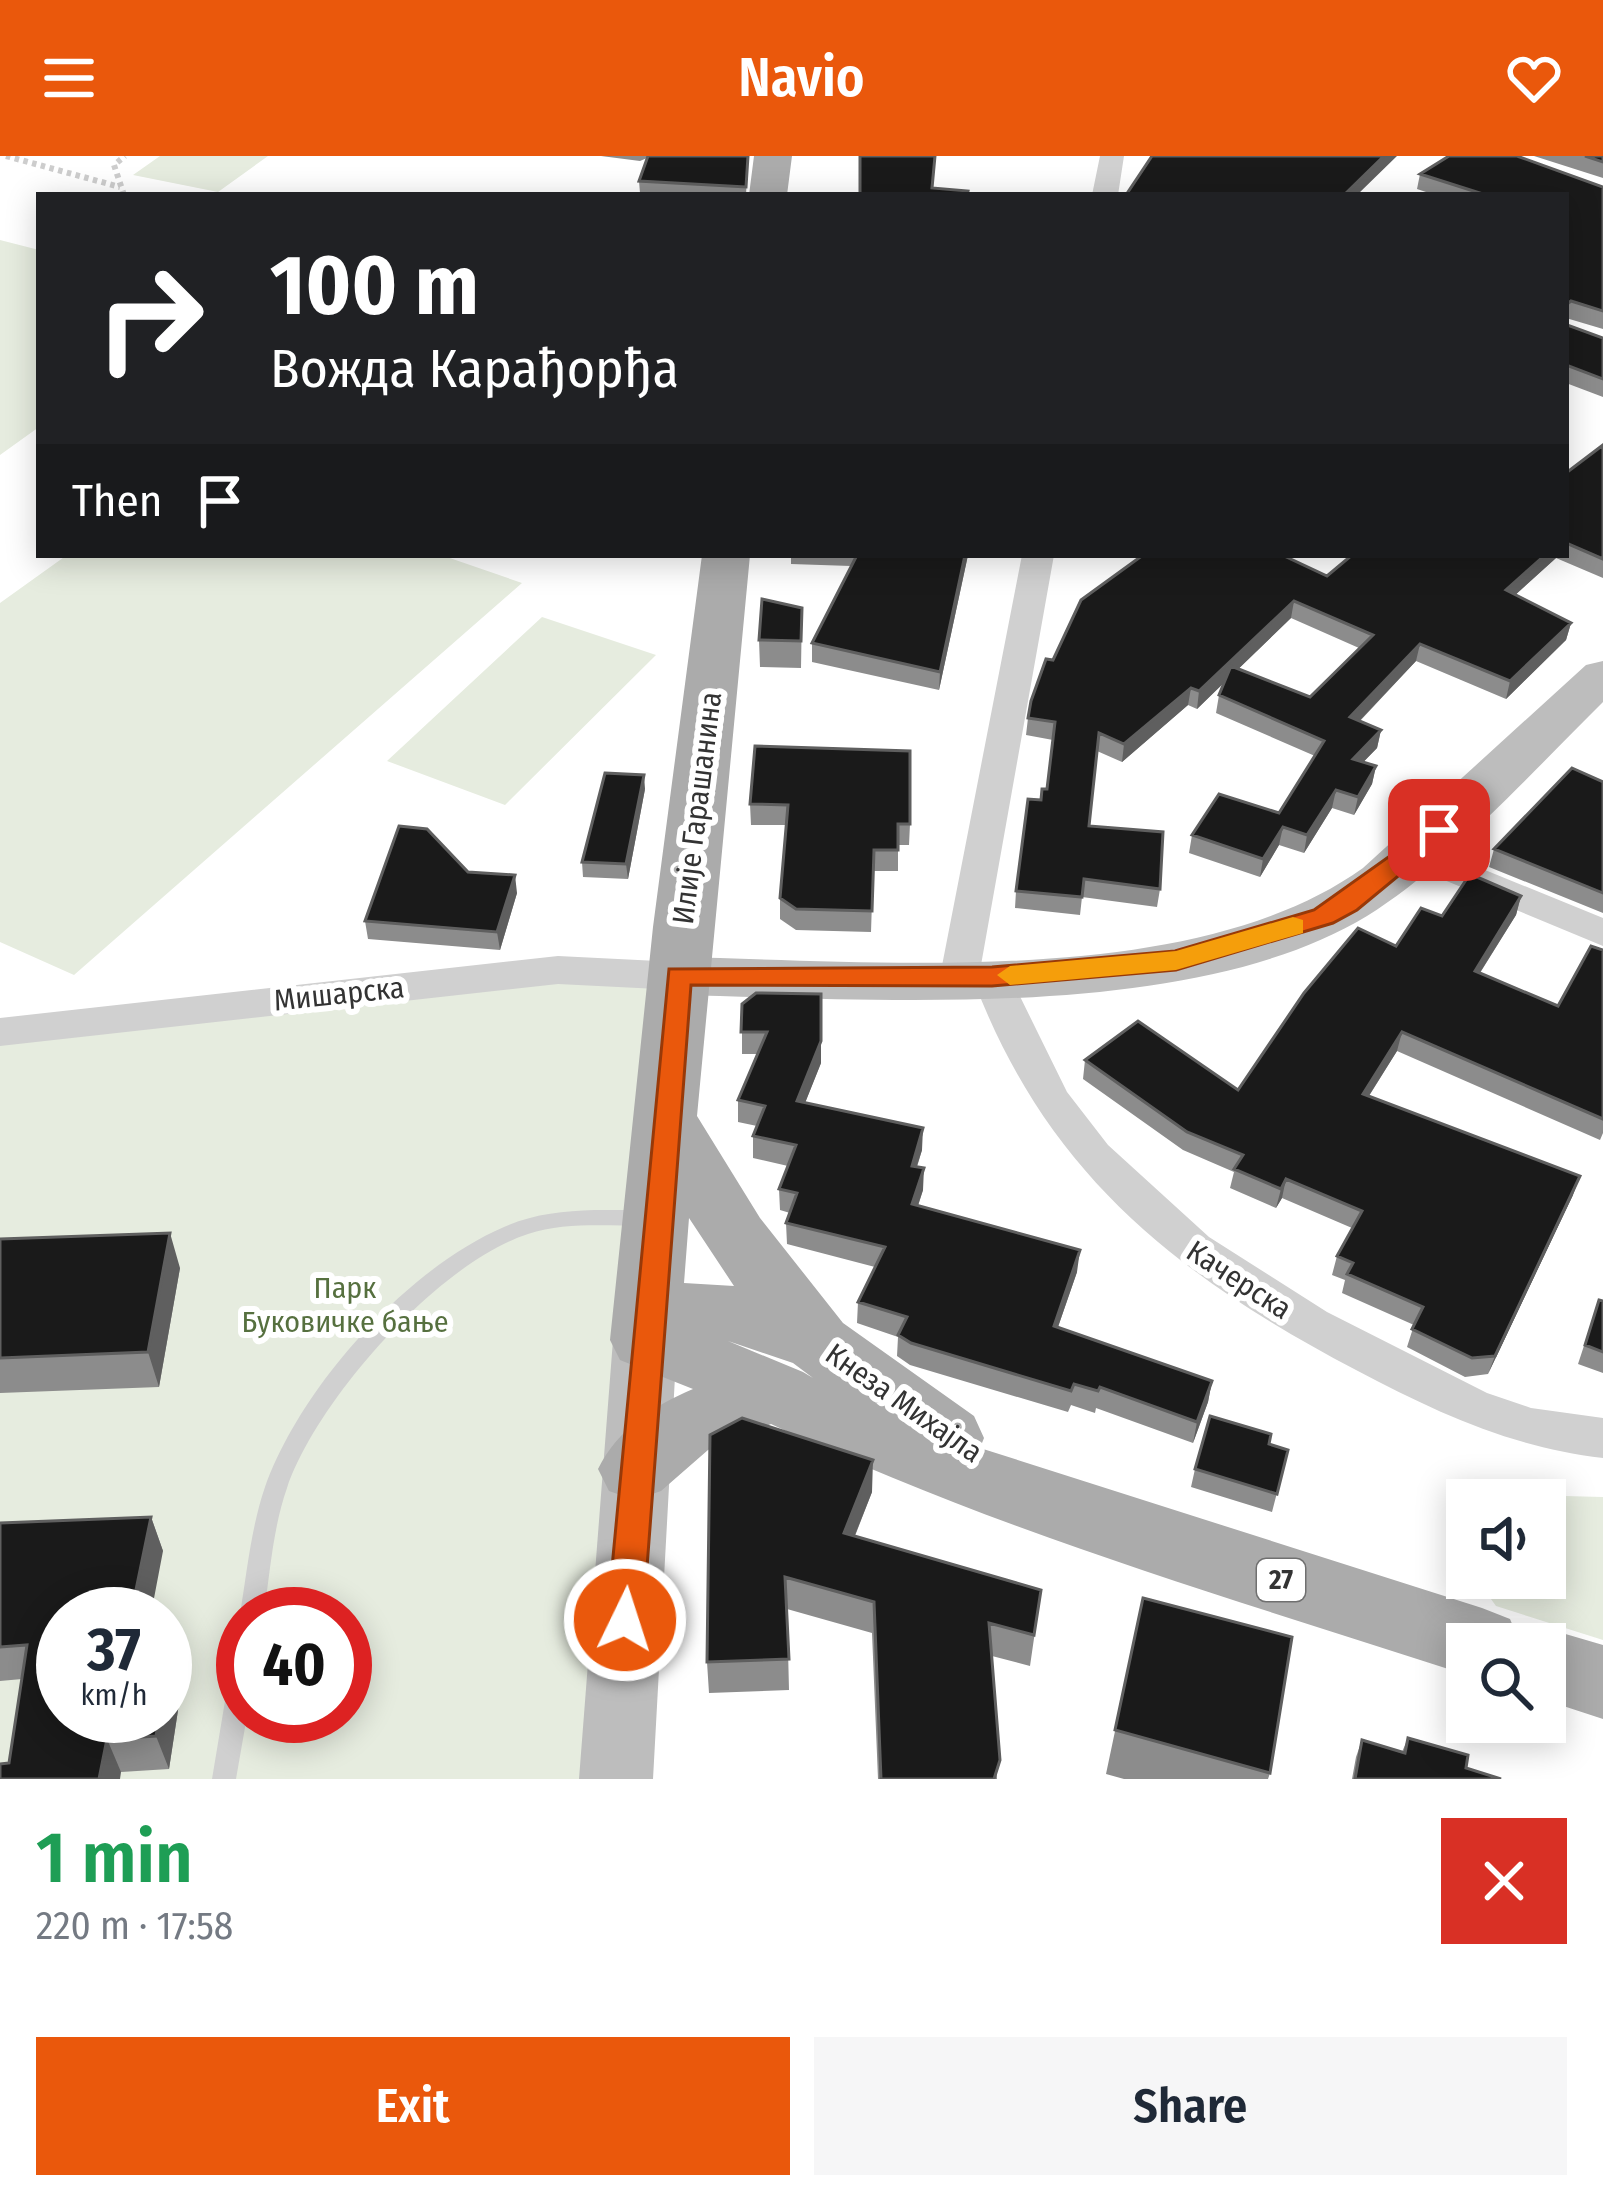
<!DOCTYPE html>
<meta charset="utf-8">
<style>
:root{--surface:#fff;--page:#f6f6f7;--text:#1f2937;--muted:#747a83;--accent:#ea580c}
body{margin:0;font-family:"Fira Sans Condensed",sans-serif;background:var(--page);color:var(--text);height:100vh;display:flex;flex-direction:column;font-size:45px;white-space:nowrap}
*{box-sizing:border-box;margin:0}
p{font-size:39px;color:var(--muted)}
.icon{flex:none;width:66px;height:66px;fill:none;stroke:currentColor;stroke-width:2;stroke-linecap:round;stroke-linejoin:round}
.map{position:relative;height:1623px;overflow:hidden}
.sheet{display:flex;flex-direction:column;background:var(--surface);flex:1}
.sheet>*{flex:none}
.banner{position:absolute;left:36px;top:36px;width:1533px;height:366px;border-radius:0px;box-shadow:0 6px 30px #0003;background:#202124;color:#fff;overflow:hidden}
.buttons{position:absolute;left:1446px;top:1323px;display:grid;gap:24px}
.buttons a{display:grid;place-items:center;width:120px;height:120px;border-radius:0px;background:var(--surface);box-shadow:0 6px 30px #0003;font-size:60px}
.speed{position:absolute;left:36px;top:1431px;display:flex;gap:24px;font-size:60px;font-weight:700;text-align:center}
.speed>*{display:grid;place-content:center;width:156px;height:156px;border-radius:50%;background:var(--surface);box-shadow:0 6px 30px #0003;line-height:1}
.speed small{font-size:30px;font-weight:400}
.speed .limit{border:18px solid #d22;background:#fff;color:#111}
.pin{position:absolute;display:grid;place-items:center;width:102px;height:102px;color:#fff;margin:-51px;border-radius:24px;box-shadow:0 6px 18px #0006}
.me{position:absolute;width:132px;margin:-66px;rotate:4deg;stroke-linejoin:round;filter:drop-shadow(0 0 9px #0008)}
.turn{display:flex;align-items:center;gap:42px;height:252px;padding:0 36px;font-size:54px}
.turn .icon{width:156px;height:156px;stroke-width:2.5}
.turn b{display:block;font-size:84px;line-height:102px}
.then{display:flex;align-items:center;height:114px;padding:0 36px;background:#0003;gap:24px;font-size:45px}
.round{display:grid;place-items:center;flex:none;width:126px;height:126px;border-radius:0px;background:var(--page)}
.summary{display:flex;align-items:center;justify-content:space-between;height:204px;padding:0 36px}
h1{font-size:72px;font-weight:600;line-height:90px;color:#1e9e55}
.button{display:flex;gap:24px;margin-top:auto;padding:24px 36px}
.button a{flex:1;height:138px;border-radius:0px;background:var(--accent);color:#fff;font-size:48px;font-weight:600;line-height:138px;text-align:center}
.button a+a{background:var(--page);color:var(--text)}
header{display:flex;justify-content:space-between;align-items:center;height:156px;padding:0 36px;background:var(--accent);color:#fff;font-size:54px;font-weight:600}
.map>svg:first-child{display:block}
</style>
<header><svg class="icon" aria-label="menu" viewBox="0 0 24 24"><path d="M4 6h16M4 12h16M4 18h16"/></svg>Navio<svg class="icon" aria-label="heart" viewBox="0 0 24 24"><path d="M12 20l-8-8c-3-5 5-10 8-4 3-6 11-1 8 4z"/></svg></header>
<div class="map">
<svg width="1603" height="1623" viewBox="0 0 1603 1623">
<rect width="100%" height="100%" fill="#fff"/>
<path fill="#e6ecdf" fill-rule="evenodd" d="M160,0H268L218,36L133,19Z
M0,84L39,94V271L0,299Z
M67,399H441L522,427L74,819L0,786V447Z
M542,461L656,499L505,649L387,605Z
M558,814L678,820L627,1623H0V880ZM63,1458H165V1560H63ZM243,1458H345V1560H243Z
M1525,1339L1603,1341V1484L1496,1450L1476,1422H1545V1344H1517Z"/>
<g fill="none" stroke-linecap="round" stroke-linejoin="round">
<path stroke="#cdcdcd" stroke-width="6" stroke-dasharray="4.5 4.5" stroke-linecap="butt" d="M6,0L120,31
M124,39L114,9L125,0"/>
<path fill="#d0d0d0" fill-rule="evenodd" d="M594,1054H646L653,1057L656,1062L653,1067L646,1070C607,1070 565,1066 528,1078C438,1107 317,1244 287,1332C273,1372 270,1416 264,1458H243V1464L240,1458C247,1416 251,1372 265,1331C301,1231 406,1113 504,1071C533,1058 563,1055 594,1054Z
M243,1498V1560H247L236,1623H212L231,1509L235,1501Z"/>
<path fill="#d0d0d0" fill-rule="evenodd" d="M1100,0H1124L1118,39H1092Z
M1022,399H1054L981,809L1005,810L1067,936L1108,989L1209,1081L1327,1156L1487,1237L1531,1252L1603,1262V1302C1510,1291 1438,1257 1356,1214C1178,1120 1049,1020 975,828L960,834L946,830L940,820Z
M1414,685L1603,762V790L1401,706L1396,697L1401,688Z
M558,800L678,806L692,810L698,820L692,830L678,834L558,828L0,890V862Z"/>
<path fill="#bdbdbd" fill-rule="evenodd" d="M1603,505V546C1534,614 1448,710 1367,760C1190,867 880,843 678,839L659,833L651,820L659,807L678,801C881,805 1193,834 1363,712L1586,509Z
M645,1158L667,1166L677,1184L653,1623H579L613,1184L623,1166Z"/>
<path fill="#ababab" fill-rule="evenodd" d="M754,0H792L787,39H749Z
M702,399H750L697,960L760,1062L843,1167L974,1260L984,1282L980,1292L1482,1452L1510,1463L1518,1482L1545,1472L1603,1489V1563L1545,1544V1488H1467V1519C1233,1443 994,1374 771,1268L708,1294L661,1335L635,1344L609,1335L598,1313C618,1273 653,1250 693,1233L620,1204L610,1184L653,771ZM689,1062L734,1130L684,1127ZM728,1185L793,1207L813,1222L803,1216Z"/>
</g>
<path fill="#8c8c8c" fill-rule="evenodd" d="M601,0H748L746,39L640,37L639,25L647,2L640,5Z
M1534,0H1603V22Z
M1420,18L1603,31V173L1566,162L1567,169L1603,182V241L1566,227V39H1435L1417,33Z
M1603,289V422L1556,402L1516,438L1571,467L1566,484L1506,543L1416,505L1360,565L1381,574L1377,592L1363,606L1376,610L1372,628L1354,659L1332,652L1304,697L1279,689L1260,721L1189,697L1192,679L1279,657L1315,600L1216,557L1219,539L1224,526L1197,553L1188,549L1122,606L1097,595L1089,670L1160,733L1157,751L1082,741L1080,759L1015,752L1016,735L1041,644L1047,633L1053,584L1026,579L1028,562L1053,504L1327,420L1352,399H1566V317ZM1291,462L1359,492L1310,541L1238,513Z
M586,399H652L651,402Z
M791,399H968L939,534L812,506V487L851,410L791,408Z
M802,452L801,512L760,511L759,484Z
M755,590L910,668L909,689H898V715H873L871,776L796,774L780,763V742L786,669H751L750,648Z
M1603,626V757L1489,711L1494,693Z
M645,633L628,723L583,721L582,706Z
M468,716L517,737L500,794L368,783L365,765Z
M1521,740L1516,759L1480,817L1558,850L1603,794V977L1600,984L1397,895L1369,940L1573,1039L1488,1218L1465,1221L1407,1191L1414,1169L1342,1137L1345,1124L1332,1119L1337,1100L1352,1072L1282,1042L1276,1052L1230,1032L1234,1016L1183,994L1083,923L1085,904L1238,934L1396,790L1442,760Z
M742,848L821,907L805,947L922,994L917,1011L923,1034L918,1050L1077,1116L1058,1171L1212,1225L1208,1246L1193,1287L1096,1252L1095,1257L1071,1249L1068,1256L910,1209L897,1200L898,1181L857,1167L858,1146L875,1111L787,1088L786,1067L790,1057L780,1054L779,1033L788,1010L753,1002V980L757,970L738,966V944L757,898H742Z
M0,1083L180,1112L159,1231L0,1237Z
M1599,1144L1603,1145V1217L1578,1208Z
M710,1279L872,1336L855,1380L1041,1434L1030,1510L992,1500L997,1623H878L872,1477L787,1453L789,1534L709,1537L707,1506Z
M1269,1288L1288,1294L1272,1356L1191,1331L1195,1313Z
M151,1361L163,1395L63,1458L186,1502L169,1613L121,1616L9,1607L22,1523L0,1525V1367Z
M1143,1442L1270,1617L1268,1623H1124L1106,1618Z
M1408,1582L1466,1612L1501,1623H1352L1356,1601L1362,1584L1402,1596Z"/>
<path fill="#5f5f5f" d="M1384,0H1397L1357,39H1344Z
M965,399H968L939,534L940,516Z
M1545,399H1557L1556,402L1502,451L1506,434Z
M1294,445L1291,462L1197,553L1199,535Z
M1571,467L1566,484L1506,543L1510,525Z
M1420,488L1416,505L1347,578L1350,561Z
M1191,532L1188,549L1122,606L1124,588Z
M1381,574L1377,592L1349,621L1353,603Z
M1376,610L1372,628L1354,659L1358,641Z
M644,619L645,633L628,723L626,708Z
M1336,634L1332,652L1304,697L1307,679Z
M1283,671L1279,689L1260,721L1263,703Z
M515,719L517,737L500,794L497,776Z
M1521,740L1516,759L1469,834L1475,815Z
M1402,876L1397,895L1358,957L1363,938Z
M821,885V907L797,967V945Z
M923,972L922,994L910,1031L912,1010Z
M924,1012L923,1034L911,1070L912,1048Z
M1580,1020L1573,1039L1488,1218L1495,1200Z
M1286,1023L1282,1042L1276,1052L1281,1033Z
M170,1077L180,1112L159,1231L148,1196Z
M1080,1094L1077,1116L1051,1191L1054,1170Z
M1212,1225L1208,1246L1193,1287L1197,1266Z
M873,1304L872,1336L843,1409L844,1377Z
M151,1361L163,1395L151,1458H131Z
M174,1468L186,1502L169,1613L156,1580L159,1560H165V1522Z
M107,1583L121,1616L120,1623H99Z"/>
<path fill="#1a1a1a" stroke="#5f5f5f" stroke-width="3" d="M648,0H748L746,31L639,25Z
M860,0H935L932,32L968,35L967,39H860Z
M1152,0H1384L1344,39H1126Z
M1449,0H1517L1603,31V155L1571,145L1566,149V39H1486L1420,18Z
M1585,0H1603V6Z
M1566,158L1567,169L1603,182V223L1566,209Z
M1603,289V403L1566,387V317Z
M857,399H965L940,516L812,487Z
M1143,399H1282L1327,420L1352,399H1545L1506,434L1571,467L1510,525L1420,488L1350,561L1381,574L1353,603L1376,610L1358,641L1336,634L1307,679L1283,671L1263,703L1192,679L1219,638L1279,657L1324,585L1219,539L1231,510L1310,541L1373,479L1294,445L1199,535L1191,532L1124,588L1099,577L1089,670L1163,676L1160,733L1084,723L1082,741L1016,735L1028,643L1041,644L1042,633H1047L1055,566L1028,562L1031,545L1046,503L1053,504L1081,444Z
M762,443L802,452L801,485L759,484Z
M755,590L910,595V668H898V694H874L872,755L796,753L780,742L788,649L750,648Z
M1572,612L1603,626V737L1494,693Z
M605,617L644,619L626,708L582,706Z
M399,670L427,673L468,716L515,719L497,776L365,765Z
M1470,718L1521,740L1475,815L1558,850L1591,790L1603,794V963L1402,876L1363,938L1580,1020L1495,1200L1472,1202L1412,1173L1423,1151L1347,1118L1353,1107L1337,1100L1362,1055L1286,1023L1281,1033L1234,1013L1243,999L1187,976L1085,904L1138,865L1238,934L1304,837L1358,772L1396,790L1421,752L1442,760Z
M756,837L821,838V885L797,945L923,972L912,1010L924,1012L912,1048L1080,1094L1054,1170L1212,1225L1197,1266L1100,1231L1098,1235L1074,1228L1071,1235L911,1187L898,1179L907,1161L858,1146L885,1091L786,1067L797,1037L779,1033L796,989L753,980L765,950L738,944L767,876H741L742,848Z
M170,1077L148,1196L0,1202V1083Z
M1599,1144L1603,1145V1196L1585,1189Z
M1210,1260L1271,1278L1269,1288L1288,1294L1277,1338L1195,1313Z
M742,1262L873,1304L844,1377L1041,1434L1034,1479L989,1467L1000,1604L994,1623H881L874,1446L785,1421L789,1503L707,1506L710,1279Z
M151,1361L131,1458H63V1560H159L156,1580L107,1583L99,1623H0V1608L9,1607L27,1489L0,1491V1367Z
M1143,1442L1292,1481L1270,1617L1115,1574Z
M174,1468L165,1522V1469Z
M1408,1582L1468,1599L1466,1612L1501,1623H1355L1362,1584L1405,1597Z"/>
<path fill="#ea580c" stroke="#983908" stroke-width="3" d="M1439,665L1452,674L1448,679L1357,754L1333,767L1176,814L992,830L691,829L643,1464L637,1475L625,1480L612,1475L607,1464L669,813L992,811L1175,795L1314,754Z"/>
<path fill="#f59e0b" d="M1293,761L1303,764V777L1176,814L1010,829L997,819L1010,810L1176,795Z"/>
<g text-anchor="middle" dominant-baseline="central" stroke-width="12" stroke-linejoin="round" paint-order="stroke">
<rect fill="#fff" stroke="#707070" stroke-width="3" x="1257" y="1403" width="48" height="42" rx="9"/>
<g font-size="27" font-weight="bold" fill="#333">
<text x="1281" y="1424">27</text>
</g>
<g font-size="30" fill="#333" stroke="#fff">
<text transform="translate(697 652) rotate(-83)">Илије Гарашанина</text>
<text transform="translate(339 838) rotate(-6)">Мишарска</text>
<text transform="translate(1239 1124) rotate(33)">Качерска</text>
<text transform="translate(904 1247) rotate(35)">Кнеза Михајла</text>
</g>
<g font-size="30" fill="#56703f" stroke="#fff">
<text x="345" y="1132">Парк<tspan x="345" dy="34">Буковичке бање</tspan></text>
</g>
</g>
</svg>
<div class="buttons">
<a><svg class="icon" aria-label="sound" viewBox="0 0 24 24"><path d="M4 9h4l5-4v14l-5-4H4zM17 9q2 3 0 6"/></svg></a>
<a><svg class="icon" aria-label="search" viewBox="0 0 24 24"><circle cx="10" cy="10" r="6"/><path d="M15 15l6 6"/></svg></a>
</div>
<div class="speed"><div>37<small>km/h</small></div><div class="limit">40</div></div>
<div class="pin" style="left:1439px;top:674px;background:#d93025"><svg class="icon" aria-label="arrive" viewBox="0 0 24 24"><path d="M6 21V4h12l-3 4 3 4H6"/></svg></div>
<svg class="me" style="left:625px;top:1464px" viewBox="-20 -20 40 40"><circle r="17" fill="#ea580c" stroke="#fff" stroke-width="3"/><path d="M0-11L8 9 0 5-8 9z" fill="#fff"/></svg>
<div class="banner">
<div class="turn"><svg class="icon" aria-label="right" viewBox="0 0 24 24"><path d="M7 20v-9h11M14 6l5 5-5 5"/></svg><div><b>100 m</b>Вожда Карађорђа</div></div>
<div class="then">Then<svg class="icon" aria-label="arrive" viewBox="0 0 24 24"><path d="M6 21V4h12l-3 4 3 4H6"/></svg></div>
</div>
</div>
<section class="sheet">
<div class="summary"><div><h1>1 min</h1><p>220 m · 17:58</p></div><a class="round" style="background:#d93025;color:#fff"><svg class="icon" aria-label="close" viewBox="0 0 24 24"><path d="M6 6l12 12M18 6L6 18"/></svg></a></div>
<div class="button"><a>Exit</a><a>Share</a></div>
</section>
